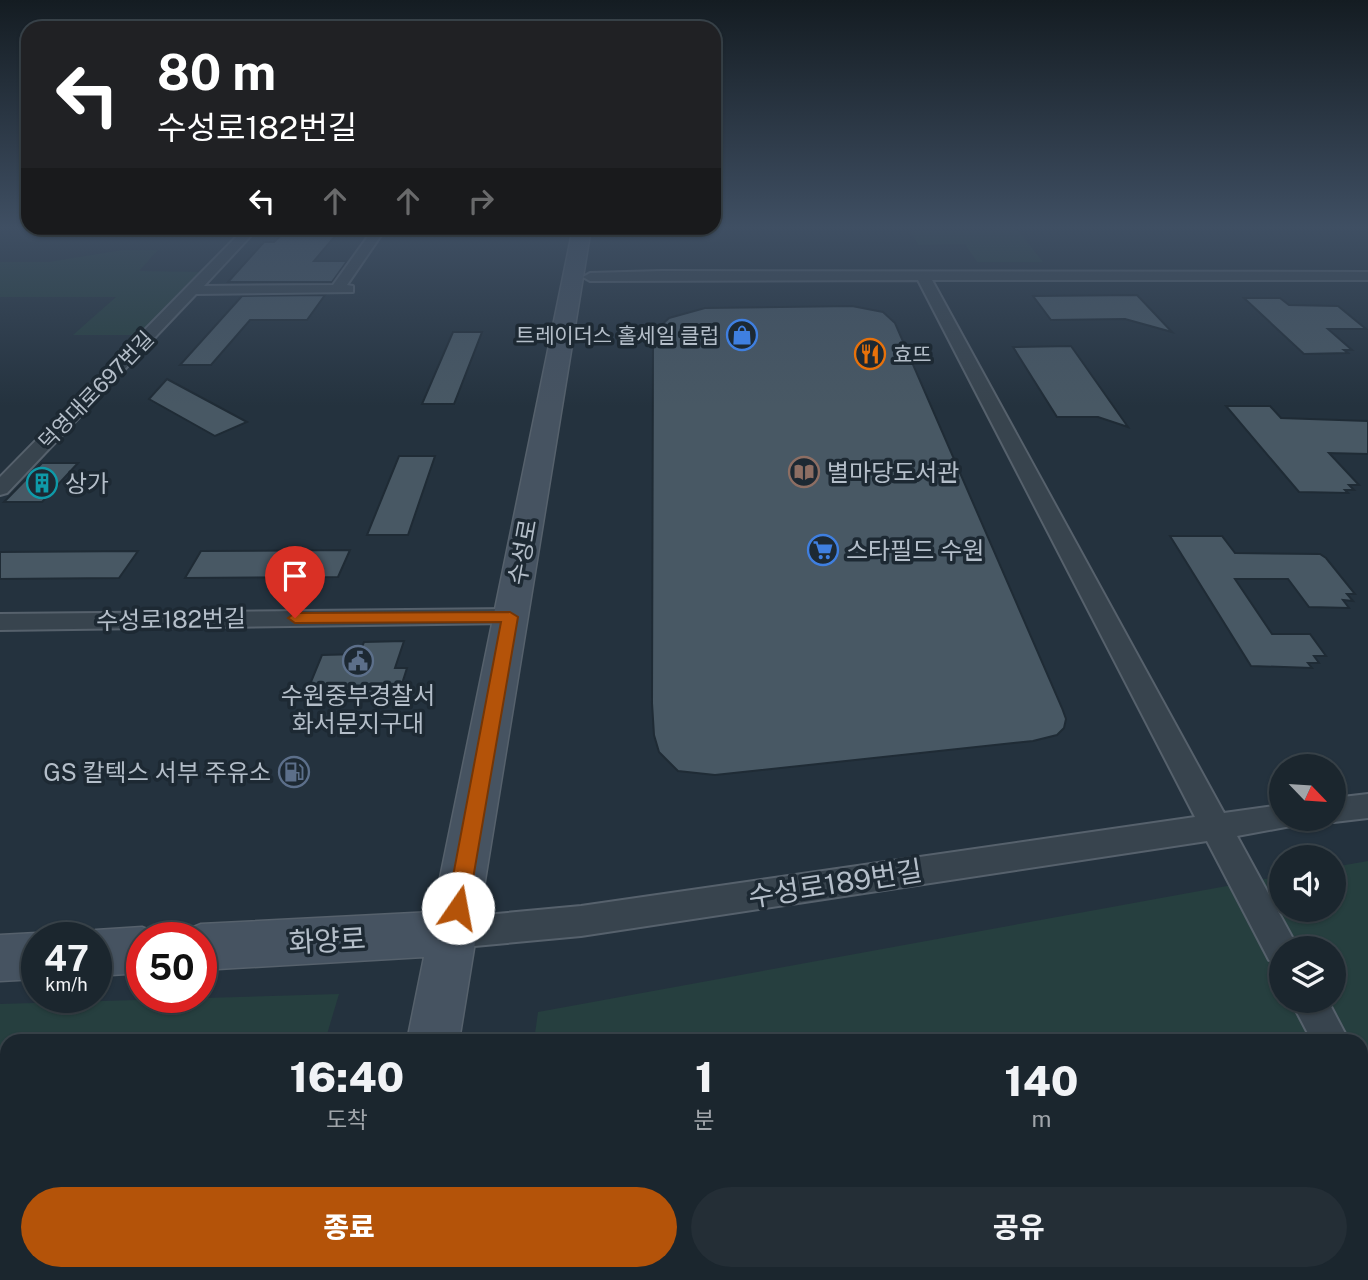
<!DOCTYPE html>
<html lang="ko">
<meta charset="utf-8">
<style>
:root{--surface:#1b262e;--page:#242e36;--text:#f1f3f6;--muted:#a0a5aa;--line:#39434a;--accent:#b45309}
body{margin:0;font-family:"Public Sans","Noto Sans KR",sans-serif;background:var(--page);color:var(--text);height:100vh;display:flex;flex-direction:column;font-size:26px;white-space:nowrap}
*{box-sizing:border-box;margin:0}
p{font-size:23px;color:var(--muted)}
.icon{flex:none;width:38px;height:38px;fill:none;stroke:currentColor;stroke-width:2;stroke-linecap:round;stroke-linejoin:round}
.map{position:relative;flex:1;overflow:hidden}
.sheet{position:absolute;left:0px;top:1034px;width:1368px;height:247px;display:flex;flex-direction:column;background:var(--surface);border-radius:21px 21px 0 0;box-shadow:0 2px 5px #0004,0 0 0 2px var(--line)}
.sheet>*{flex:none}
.top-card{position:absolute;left:21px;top:21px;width:700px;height:214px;border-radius:21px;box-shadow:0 2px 5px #0004,0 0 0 2px var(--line);background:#202124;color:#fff;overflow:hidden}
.needle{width:46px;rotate:115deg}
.tools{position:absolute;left:1269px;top:754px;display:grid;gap:14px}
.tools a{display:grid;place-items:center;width:77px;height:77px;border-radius:50%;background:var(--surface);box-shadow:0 2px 5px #0004,0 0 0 2px var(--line);font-size:35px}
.speed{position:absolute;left:21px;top:922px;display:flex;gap:14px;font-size:35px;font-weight:700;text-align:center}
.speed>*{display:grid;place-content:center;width:91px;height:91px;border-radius:50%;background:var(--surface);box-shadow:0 2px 5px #0004,0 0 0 2px var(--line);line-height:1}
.speed small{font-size:18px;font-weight:400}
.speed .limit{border:10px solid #d22;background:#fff;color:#111}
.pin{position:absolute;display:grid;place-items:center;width:60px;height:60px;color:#fff;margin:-72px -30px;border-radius:50% 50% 50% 0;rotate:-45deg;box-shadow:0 0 7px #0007}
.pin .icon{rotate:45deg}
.me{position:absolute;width:77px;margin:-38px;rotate:12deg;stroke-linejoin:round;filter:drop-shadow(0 0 5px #0008)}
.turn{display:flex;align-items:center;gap:24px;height:147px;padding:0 21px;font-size:32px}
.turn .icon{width:91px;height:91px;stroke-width:2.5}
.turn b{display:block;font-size:49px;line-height:60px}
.lanes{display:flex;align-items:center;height:66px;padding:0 21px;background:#0003;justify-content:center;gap:35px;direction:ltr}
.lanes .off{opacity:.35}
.eta{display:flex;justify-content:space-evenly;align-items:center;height:119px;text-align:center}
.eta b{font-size:42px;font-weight:800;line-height:49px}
.primary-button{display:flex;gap:14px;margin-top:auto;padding:14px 21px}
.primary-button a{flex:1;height:80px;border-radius:42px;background:var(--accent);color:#fff;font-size:28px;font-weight:800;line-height:80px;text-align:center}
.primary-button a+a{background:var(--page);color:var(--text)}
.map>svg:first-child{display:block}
</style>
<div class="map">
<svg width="1368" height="1280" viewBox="0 0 1368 1280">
<rect width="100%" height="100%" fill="#24323e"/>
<path fill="#263f3f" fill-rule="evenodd" d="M1017,229L1043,262H977L965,244L918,245L911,231Z
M122,250H158L139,271L203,272L139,335H73L116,297H0V262H49Z
M1368,861V1280H503V1274H1362V1041H534L538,1012L1281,876V910H1334V867ZM1281,948H1334V1001H1281Z
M339,994L325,1041H7V1274H258L256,1280H0V1004Z"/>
<path fill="#485864" stroke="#1f2b35" stroke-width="2" d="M289,228H342L314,261H347L332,282H228L264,242H274Z
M325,295L307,320H250L211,365H180L242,296Z
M1137,295L1172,332L1125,319L1051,320L1033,296Z
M1244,298H1280L1289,305L1338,306L1366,329H1328L1352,350H1344L1348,353L1304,354Z
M852,306L883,312L895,323L1062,708L1066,719L1064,728L1057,735L1033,741L715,775L678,771L659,752L654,735L652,703L653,339L655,331L669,318L705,308Z
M453,332H482L454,404H422Z
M1071,346L1128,427L1098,417H1057L1013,347Z
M167,379L247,422L215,436L149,399Z
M1226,406H1270L1281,418L1368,421V454L1329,453L1359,485H1349L1354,490H1345L1348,493L1299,492Z
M399,456H435L408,535H367Z
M42,463H78L42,502H4Z
M1170,536H1222L1235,553L1320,554L1326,558L1355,594H1347L1353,601L1343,600L1349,608L1309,607L1288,579H1235L1272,634H1310L1326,656H1314L1319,663H1308L1312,668L1251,666Z
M350,550L338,577L185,578L201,551Z
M138,551L119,578L0,579V552Z
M404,641L395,668H407L399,693L306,694L322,655L359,654L364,642Z"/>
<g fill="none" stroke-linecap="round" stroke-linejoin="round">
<g stroke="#56616c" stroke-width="4">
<path id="street" d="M245,228H258L204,286L333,285L374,228H386L347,285L353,286V292L196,294L7,493L0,495V477Z
M662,271L1368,272V280H932L1224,813L1281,805V819H1295L1291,826L1237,836L1298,948H1281V965L1269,960L1207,841L581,936L453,948L441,944L436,933L441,922L453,918L581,906L1195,817L918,280L590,281L583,277L590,273Z
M510,609L518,611L522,617L518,623L0,630V614Z
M1368,794V818L1334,822L1324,819H1334V798Z
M1291,1001H1328L1349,1041H1312Z
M1362,1080L1368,1083V1130L1362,1127Z"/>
</g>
<g stroke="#56616c" stroke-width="3">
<path id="secondary" d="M573,228H591L459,1041H407L424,957L201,970V938H181L184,931L201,924L433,912Z
M142,927L159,934L161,938H142V973L96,976V938L79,937L96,930Z
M37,933L50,938H37V979L0,981V935Z
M353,1274H415L414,1280H352Z"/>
</g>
<use href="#street" fill="#38444e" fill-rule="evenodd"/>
<use href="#secondary" fill="#465361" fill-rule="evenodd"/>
</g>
<linearGradient id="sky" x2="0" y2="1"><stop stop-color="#141c22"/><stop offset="0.56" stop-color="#3f4f63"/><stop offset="1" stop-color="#3f4f63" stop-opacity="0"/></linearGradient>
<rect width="1368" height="406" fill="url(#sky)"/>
<path fill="#b45309" stroke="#753606" stroke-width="2" d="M510,612L518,617L468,908L465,915L458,918L451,915L447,908L501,622L295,623L288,618L295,613Z"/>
<defs>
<g id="shop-ring" transform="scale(1.575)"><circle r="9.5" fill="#1d2933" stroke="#3f7fe0" stroke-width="1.5"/><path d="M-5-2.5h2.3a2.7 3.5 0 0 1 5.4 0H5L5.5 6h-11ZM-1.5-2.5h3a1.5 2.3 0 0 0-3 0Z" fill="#3f7fe0"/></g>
<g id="restaurant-ring" transform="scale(1.575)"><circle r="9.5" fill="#1d2933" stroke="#e8710a" stroke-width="1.5"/><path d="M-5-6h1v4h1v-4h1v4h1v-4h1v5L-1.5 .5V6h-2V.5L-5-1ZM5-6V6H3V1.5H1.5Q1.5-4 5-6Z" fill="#e8710a"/></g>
<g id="library-ring" transform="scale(1.575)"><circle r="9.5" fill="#1d2933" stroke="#8d6e63" stroke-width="1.5"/><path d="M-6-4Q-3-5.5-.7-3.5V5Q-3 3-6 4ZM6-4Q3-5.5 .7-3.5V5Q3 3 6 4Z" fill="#8d6e63"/></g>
<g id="building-ring" transform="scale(1.575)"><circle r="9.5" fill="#1d2933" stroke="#0f9aa8" stroke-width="1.5"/><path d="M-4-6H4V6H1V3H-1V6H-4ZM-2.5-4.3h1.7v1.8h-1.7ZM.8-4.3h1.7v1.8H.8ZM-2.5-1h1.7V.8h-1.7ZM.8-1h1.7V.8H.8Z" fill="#0f9aa8"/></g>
<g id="supermarket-ring" transform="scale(1.575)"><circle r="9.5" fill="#1d2933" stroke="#3f7fe0" stroke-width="1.5"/><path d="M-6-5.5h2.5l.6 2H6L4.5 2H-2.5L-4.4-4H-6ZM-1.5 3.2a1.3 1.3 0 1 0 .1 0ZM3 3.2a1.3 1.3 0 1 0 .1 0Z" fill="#3f7fe0"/></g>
<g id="civic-ring" transform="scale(1.575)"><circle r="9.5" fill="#1d2933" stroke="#5c6f8a" stroke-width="1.5"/><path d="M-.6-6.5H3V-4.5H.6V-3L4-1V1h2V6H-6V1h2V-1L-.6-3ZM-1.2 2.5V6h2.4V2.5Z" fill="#5c6f8a"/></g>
<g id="fuel-ring" transform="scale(1.575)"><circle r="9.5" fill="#1d2933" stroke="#5c6f8a" stroke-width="1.5"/><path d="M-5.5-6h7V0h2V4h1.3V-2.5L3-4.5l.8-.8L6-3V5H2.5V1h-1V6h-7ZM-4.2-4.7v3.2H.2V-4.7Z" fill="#5c6f8a"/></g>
</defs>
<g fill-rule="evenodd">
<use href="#shop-ring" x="742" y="335"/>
<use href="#restaurant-ring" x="870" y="354"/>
<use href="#library-ring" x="804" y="472"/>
<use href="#building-ring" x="42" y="483"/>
<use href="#supermarket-ring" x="823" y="550"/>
<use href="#civic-ring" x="358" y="661"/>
<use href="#fuel-ring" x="294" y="772"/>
</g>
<g text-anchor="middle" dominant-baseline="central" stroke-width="7" stroke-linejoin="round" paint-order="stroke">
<g font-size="21" fill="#b4bec9" stroke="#1d2933" text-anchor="end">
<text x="719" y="335">트레이더스 홀세일 클럽</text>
<text x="893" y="354" text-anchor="start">효뜨</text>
</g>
<g font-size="21" fill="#b4bec9" stroke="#1d2933">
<text transform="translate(96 390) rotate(-46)">덕영대로697번길</text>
</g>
<g font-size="24" fill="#b4bec9" stroke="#1d2933" text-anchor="start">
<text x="827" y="472">별마당도서관</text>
<text x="65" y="483">상가</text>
<text x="846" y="550">스타필드 수원</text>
<text x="358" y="695" text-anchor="middle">수원중부경찰서<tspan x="358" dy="28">화서문지구대</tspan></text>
<text x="271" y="772" text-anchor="end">GS 칼텍스 서부 주유소</text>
</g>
<g font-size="24" fill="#b4bec9" stroke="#1d2933">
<text transform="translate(522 552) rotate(-80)">수성로</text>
<text transform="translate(171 619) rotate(-1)">수성로182번길</text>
</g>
<g font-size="28" fill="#b4bec9" stroke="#1d2933">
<text transform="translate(835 883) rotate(-9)">수성로189번길</text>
<text transform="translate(327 940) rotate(-3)">화양로</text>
</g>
</g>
</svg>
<div class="tools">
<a><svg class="needle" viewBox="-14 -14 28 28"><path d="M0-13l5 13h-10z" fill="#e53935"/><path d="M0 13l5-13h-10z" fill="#a0a5aa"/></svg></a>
<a><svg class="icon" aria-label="sound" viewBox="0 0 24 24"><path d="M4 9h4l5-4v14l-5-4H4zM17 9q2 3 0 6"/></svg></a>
<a><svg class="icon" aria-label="layers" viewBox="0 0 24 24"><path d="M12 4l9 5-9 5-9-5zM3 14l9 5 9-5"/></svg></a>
</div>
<div class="speed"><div>47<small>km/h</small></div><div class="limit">50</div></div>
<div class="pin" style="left:295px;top:618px;background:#d93025"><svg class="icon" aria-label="arrive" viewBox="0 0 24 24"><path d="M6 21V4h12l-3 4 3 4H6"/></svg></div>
<svg class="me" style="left:458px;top:908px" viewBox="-20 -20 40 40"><circle r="19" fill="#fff"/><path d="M0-13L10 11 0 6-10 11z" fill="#b45309"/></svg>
<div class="top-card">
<div class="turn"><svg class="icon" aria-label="left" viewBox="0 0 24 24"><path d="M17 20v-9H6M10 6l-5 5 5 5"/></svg><div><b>80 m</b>수성로182번길</div></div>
<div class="lanes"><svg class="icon" aria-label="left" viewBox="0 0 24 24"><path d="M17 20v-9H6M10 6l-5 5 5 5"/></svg><svg class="icon off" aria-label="ahead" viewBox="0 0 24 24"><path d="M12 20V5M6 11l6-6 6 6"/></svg><svg class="icon off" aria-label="ahead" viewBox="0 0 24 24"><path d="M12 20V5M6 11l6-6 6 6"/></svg><svg class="icon off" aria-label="right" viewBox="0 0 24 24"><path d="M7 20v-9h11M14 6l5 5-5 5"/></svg></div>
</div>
<section class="sheet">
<div class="eta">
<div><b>16:40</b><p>도착</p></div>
<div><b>1</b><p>분</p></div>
<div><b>140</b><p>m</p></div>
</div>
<div class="primary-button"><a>종료</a><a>공유</a></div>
</section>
</div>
